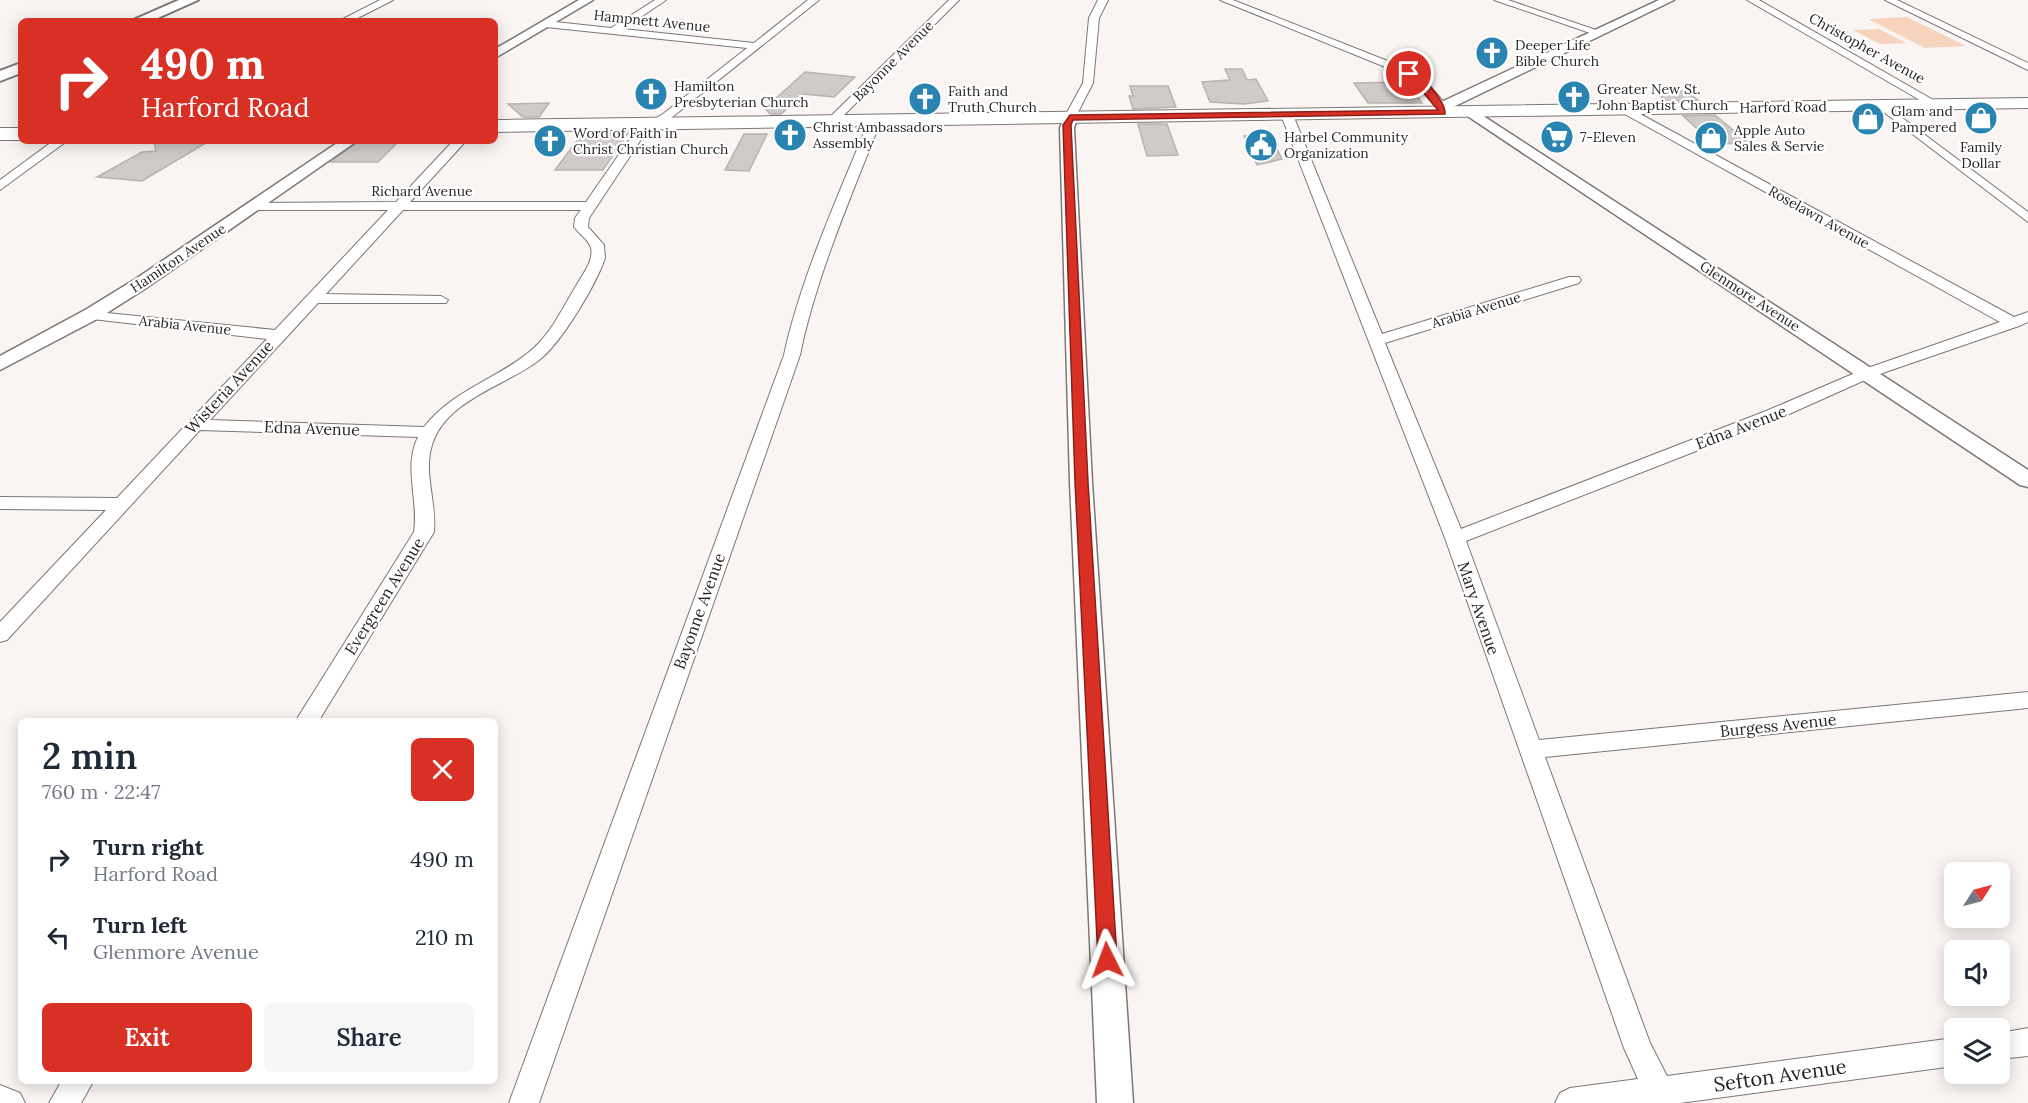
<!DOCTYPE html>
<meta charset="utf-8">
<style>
:root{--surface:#fff;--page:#f6f6f7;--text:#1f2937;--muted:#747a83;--accent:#d93025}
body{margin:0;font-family:Lora,serif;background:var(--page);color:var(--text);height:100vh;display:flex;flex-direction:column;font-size:22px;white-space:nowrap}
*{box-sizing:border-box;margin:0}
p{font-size:20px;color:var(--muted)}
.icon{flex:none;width:33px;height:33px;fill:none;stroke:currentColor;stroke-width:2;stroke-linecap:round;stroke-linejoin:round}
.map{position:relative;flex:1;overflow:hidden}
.details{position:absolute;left:18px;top:718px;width:480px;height:366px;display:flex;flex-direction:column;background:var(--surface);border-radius:9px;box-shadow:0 3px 15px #0003}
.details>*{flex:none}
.hud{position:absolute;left:18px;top:18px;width:480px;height:126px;border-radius:9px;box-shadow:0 3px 15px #0003;background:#d93025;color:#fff;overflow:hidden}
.needle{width:39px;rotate:54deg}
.tools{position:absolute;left:1944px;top:862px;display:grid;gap:12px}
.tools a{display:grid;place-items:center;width:66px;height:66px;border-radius:9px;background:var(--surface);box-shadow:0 3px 15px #0003;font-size:30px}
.pin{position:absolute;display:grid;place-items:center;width:51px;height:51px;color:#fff;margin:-26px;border:3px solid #fff;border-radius:50%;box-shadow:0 2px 6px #0007}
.me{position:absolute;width:66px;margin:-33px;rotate:357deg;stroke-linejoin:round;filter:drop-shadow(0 0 4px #0008)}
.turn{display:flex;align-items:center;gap:21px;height:126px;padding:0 24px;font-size:27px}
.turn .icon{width:78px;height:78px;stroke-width:2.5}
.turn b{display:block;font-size:42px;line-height:51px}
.round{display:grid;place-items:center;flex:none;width:63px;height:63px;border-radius:9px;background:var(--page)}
.overview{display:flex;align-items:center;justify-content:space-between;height:102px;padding:0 24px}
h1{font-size:36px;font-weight:600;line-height:45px}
.primary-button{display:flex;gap:12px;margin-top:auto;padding:12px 24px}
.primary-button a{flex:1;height:69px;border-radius:9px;background:var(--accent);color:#fff;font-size:24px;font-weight:600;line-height:69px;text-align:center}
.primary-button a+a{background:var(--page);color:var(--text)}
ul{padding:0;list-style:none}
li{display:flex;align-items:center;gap:18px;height:78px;padding:0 24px}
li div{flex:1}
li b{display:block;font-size:22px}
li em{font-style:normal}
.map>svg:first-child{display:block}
</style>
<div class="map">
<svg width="2028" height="1103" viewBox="0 0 2028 1103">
<rect width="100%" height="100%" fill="#faf5f2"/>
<path fill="#f5d3bd" d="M1907,17L1966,46L1925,48L1868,19Z
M1879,29L1906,43L1880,44L1853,30Z"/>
<path fill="#d0cbc8" stroke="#b8b3b0" stroke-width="1.5" d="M1225,69H1242L1247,80L1256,79L1268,101L1244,104L1210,102L1202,82L1230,80Z
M805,72L855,77L834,97L803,94L781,114H770L765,108Z
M1406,82L1422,103H1368L1354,83Z
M1130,86H1168L1176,107L1133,109L1129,96H1133Z
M1655,91H1686L1698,100L1666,101Z
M549,103L539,117H523L508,104Z
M1715,115L1749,143L1714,144L1683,116Z
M1138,124H1167L1178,155L1147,156Z
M628,133L603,170H555L582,134Z
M744,134H767L749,171L725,170Z
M1270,135L1282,159L1257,165L1244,136Z
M154,141L204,144L142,181L97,177L142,152L156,151Z
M359,141H399L378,162H331Z"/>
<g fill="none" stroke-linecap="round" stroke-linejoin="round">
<g stroke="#7c7774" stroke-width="2">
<path id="minor" d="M380,0H393L352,21H339Z
M655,0H666L623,29L754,43L808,0H819L671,118L644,135L589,218L588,227L604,245L605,258C596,285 561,344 538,361C503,387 446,400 432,445C423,473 437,503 434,532L318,722H295L414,532C419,500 403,467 418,437L200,430L7,640L0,642V622L106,510L0,509V497L117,498L267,339L92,319L84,314L87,311L275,330L388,210H254L249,209V203L396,202L453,141H466L410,202H586L636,130L663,114L747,48L546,27L541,24L546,21L611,28ZM403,210H581L575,218L574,227C579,234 589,240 591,248C594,261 582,275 576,286C562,309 550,336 528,353C494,380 452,391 424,427L210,420L318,303H446L448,300L441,296L326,294Z
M949,0H959L836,123H828V119Z
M1098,0H1108L1099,18L1093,83L1074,120H1066L1064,118L1083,83L1089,18Z
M1220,0H1233L1413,71L1423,78L1448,107L1438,109L1415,82L1405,75Z
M1494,0H1508L1602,32L1593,34Z
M1747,0H1759L1942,105L1932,107Z
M1885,0H1897L2028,63V70Z
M1881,102L2028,212V222L1877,107V103Z
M1621,108H1629L2014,317L2028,312V322L2019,326L1874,376L1778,419L1466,541L1539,740L2028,692V708L1545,757L1650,1043L1667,1076L1954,1038V1066L1680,1103H1555L1560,1093L1570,1088L1638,1079L1624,1048L1445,538L1281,115L1287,112L1293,115L1382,334L1569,277H1579L1581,280L1579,283L1385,343L1461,529L1766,411L1862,370L2000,322L1621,112Z
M875,117L881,120C852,195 816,276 800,355L539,1103H509L784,355C801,276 839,195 869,120Z
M53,141H67L0,190V180Z
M2028,1028V1056L2000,1059V1033Z
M61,1082H93L81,1103H49Z
M0,1085L20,1093L25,1103H0Z"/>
</g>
<g stroke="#7c7774" stroke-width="3">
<path id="tertiary" d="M579,0H593L495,58V49Z
M1659,0H1674L1449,109L1448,115L1443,116L1436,112L1437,104Z
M1471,108L2028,470V487L2020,485L1466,115L1464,112Z
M1070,114L1077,118L1074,128L1092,482L1133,1103H1097L1070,482L1060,128L1065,115Z
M340,141H357L146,288L99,318L0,370V356L85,310L134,280Z"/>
</g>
<g stroke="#7c7774" stroke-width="4">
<path id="secondary" d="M179,0H198L151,21H131Z
M21,63V73L0,81V71Z"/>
</g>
<g stroke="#7c7774" stroke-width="2">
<path id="primary" d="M2028,98V108L495,132V120Z
M0,128H21V140H0Z"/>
</g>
<use href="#minor" fill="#fff" fill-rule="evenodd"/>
<use href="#tertiary" fill="#fff" fill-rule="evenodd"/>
<use href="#secondary" fill="#fff" fill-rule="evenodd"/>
<use href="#primary" fill="#fff" fill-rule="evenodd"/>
</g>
<path fill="#d93025" stroke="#8d1f18" stroke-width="1.5" d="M1406,72C1421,72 1446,101 1445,114L1073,120L1071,125L1088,482L1117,960L1114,966L1107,968L1101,966L1098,960L1075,482L1063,125L1070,115L1438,110Z"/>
<defs>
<g id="church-disc" transform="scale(1.725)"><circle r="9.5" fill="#2984b1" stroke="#fff"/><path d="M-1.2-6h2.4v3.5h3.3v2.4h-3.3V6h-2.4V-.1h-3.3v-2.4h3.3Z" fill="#fff"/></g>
<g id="shop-disc" transform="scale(1.725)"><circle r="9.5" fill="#2984b1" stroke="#fff"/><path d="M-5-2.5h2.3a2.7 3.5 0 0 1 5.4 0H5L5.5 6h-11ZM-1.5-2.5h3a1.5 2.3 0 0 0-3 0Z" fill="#fff"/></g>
<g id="supermarket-disc" transform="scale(1.725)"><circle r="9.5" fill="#2984b1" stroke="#fff"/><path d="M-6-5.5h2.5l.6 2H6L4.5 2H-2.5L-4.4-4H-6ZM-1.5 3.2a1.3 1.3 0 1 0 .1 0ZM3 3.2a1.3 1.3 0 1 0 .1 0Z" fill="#fff"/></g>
<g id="civic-disc" transform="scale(1.725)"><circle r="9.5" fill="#2984b1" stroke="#fff"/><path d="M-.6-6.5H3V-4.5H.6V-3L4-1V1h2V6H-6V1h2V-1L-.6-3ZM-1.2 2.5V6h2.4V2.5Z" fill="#fff"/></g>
</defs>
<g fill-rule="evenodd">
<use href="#church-disc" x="1492" y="53"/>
<use href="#church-disc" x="651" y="94"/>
<use href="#church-disc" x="1574" y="97"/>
<use href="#church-disc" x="925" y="99"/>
<use href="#shop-disc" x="1981" y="118"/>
<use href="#shop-disc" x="1868" y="119"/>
<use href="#church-disc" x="790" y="135"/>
<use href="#supermarket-disc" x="1557" y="137"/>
<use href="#shop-disc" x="1711" y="138"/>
<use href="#church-disc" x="550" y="141"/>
<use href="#civic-disc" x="1261" y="145"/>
</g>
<g text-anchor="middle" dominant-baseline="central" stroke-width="4.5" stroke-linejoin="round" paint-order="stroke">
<g font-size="14" fill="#282625" stroke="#fff">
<text transform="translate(652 21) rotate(6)">Hampnett Avenue</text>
<text transform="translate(1867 48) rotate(29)">Christopher Avenue</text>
<text transform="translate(893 61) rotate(-45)">Bayonne Avenue</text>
<text transform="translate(1783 107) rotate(-1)">Harford Road</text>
<text x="422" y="191">Richard Avenue</text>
<text transform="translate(1819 217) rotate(29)">Roselawn Avenue</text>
<text transform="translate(178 258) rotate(-34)">Hamilton Avenue</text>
<text transform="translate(1750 296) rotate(33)">Glenmore Avenue</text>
<text transform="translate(1476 310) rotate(-17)">Arabia Avenue</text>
<text transform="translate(185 325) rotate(6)">Arabia Avenue</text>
</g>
<g font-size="14" fill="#282625" stroke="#fff" text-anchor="start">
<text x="1515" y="45">Deeper Life<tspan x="1515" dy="16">Bible Church</tspan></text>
<text x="674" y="86">Hamilton<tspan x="674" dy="16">Presbyterian Church</tspan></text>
<text x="1597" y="89">Greater New St.<tspan x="1597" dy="16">John Baptist Church</tspan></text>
<text x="948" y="91">Faith and<tspan x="948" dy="16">Truth Church</tspan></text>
<text x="1891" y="111">Glam and<tspan x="1891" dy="16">Pampered</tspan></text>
<text x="813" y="127">Christ Ambassadors<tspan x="813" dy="16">Assembly</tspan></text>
<text x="1734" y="130">Apple Auto<tspan x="1734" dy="16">Sales &amp; Servie</tspan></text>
<text x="573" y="133">Word of Faith in<tspan x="573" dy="16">Christ Christian Church</tspan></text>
<text x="1284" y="137">Harbel Community<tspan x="1284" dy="16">Organization</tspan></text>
<text x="1580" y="137">7-Eleven</text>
<text x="1981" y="147" text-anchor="middle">Family<tspan x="1981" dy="16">Dollar</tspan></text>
</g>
<g font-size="16" fill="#282625" stroke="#fff">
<text transform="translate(229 387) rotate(-47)">Wisteria Avenue</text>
<text transform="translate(1741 427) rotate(-21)">Edna Avenue</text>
<text transform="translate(312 428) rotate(2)">Edna Avenue</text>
<text transform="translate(384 596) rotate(-58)">Evergreen Avenue</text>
<text transform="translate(1479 608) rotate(71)">Mary Avenue</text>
<text transform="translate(699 611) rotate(-70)">Bayonne Avenue</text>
<text transform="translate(1778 725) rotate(-6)">Burgess Avenue</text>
</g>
<g font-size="20" fill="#282625" stroke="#fff">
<text transform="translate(1780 1075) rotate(-8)">Sefton Avenue</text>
</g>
</g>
</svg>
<div class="tools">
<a><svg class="needle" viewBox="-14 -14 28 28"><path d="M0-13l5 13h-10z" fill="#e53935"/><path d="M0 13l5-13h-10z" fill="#747a83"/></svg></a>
<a><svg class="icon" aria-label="sound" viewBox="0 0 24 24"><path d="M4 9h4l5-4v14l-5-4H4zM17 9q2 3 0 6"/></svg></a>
<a><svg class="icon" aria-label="layers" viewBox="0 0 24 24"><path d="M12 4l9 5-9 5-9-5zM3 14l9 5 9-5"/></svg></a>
</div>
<div class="pin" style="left:1409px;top:74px;background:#d93025"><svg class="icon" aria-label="arrive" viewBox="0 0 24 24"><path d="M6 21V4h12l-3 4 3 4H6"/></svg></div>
<svg class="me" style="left:1107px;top:960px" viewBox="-20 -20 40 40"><path d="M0-17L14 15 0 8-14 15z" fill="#d93025" stroke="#fff" stroke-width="4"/></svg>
<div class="hud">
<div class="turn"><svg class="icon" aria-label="right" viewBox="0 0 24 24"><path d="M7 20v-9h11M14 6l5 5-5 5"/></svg><div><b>490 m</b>Harford Road</div></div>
</div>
<section class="details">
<div class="overview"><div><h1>2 min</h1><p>760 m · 22:47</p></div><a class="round" style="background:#d93025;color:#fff"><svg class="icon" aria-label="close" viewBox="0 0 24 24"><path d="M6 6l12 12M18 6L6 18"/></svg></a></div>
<ul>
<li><svg class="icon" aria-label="right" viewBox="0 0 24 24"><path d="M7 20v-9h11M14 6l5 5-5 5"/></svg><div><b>Turn right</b><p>Harford Road</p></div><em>490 m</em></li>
<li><svg class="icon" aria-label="left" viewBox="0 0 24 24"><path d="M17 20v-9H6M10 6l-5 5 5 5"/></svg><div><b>Turn left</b><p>Glenmore Avenue</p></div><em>210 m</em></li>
</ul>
<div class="primary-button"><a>Exit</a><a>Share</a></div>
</section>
</div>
